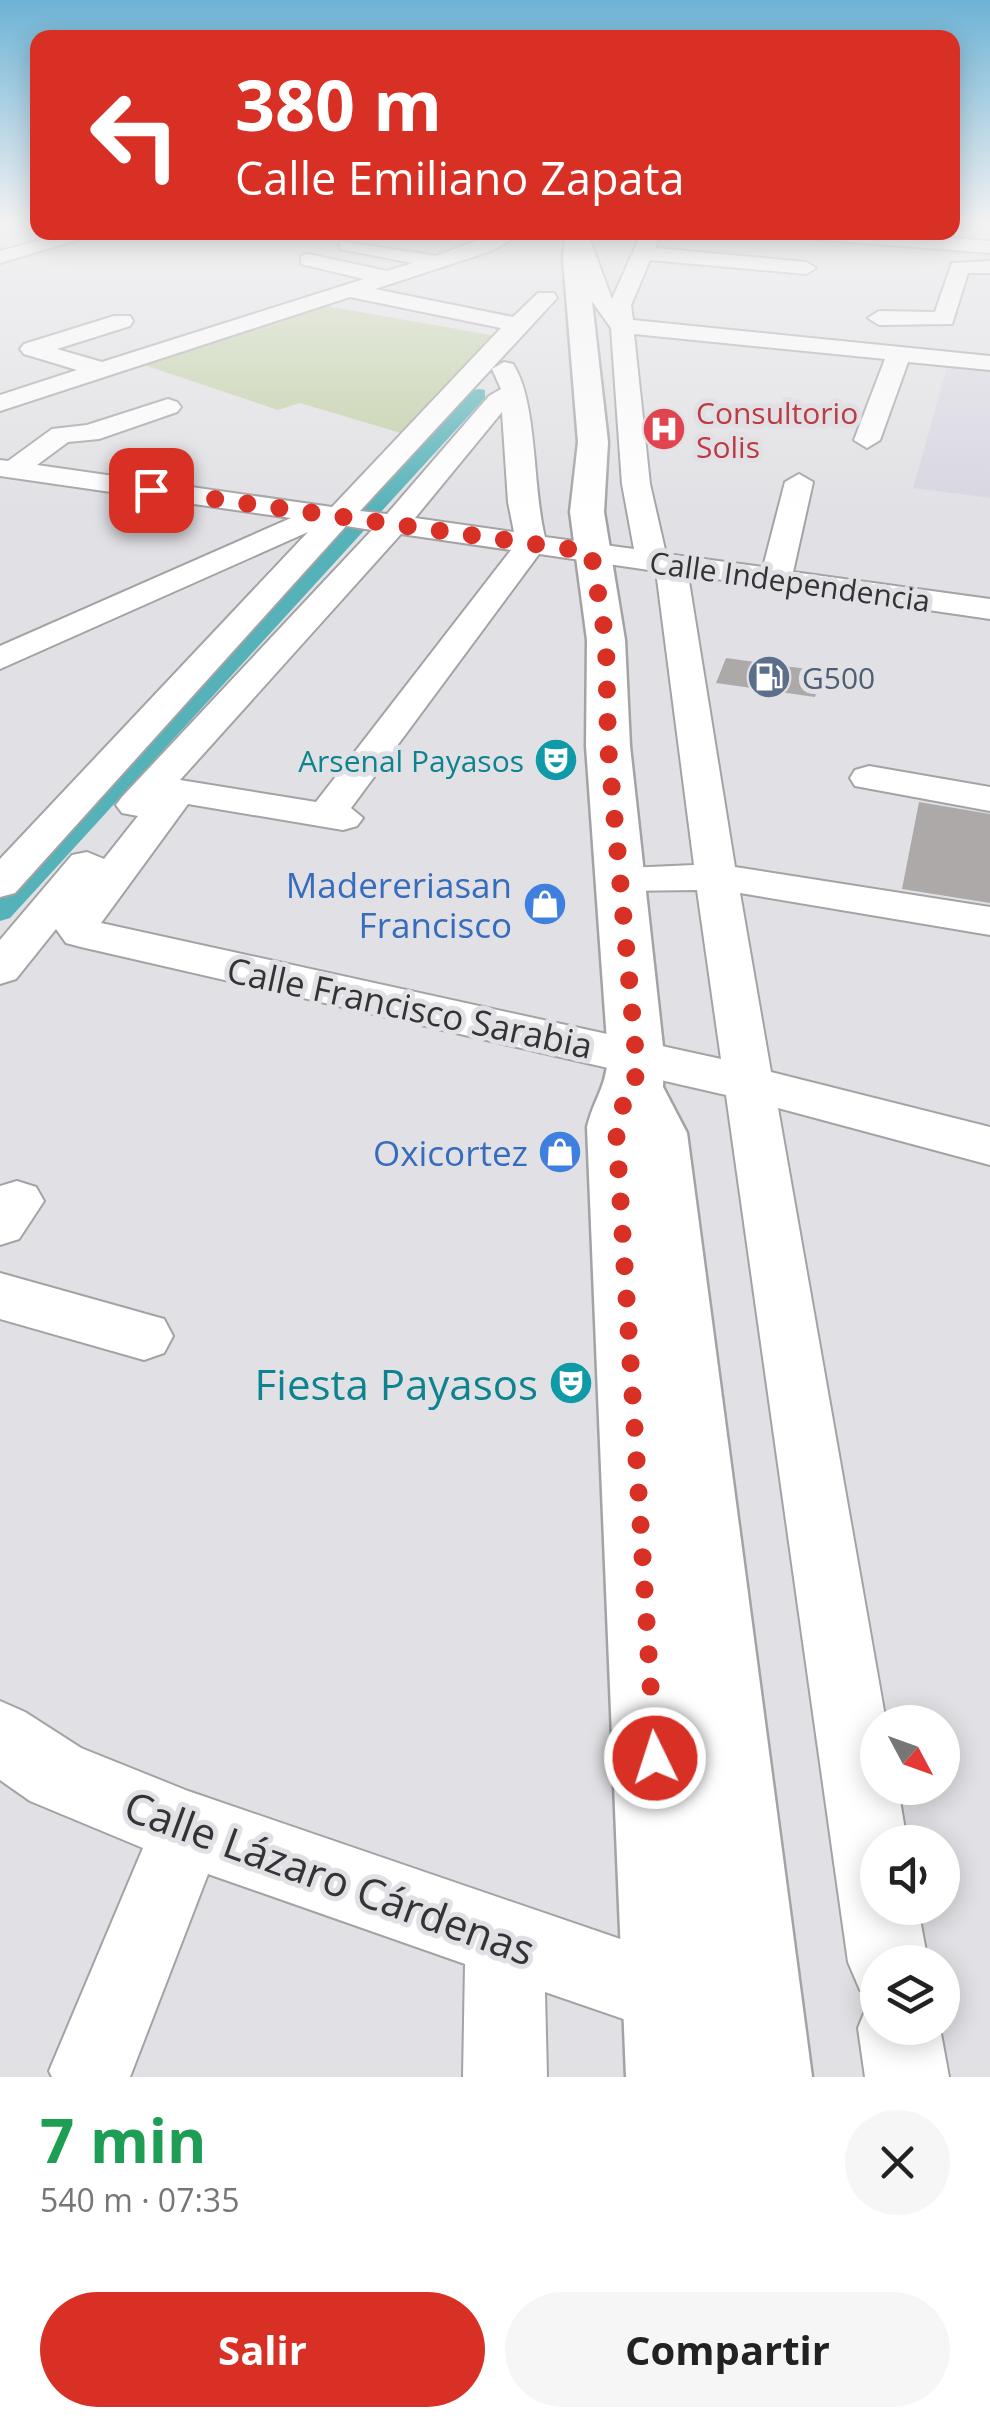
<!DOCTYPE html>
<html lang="es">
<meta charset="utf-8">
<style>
:root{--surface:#fff;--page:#f6f6f6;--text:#222;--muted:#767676;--accent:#d93025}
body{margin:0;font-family:"Open Sans",sans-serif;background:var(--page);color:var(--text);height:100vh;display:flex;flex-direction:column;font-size:38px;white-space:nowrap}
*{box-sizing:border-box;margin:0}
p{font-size:32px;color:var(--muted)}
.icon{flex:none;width:55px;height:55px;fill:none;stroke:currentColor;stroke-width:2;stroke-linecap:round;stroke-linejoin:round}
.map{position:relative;height:2077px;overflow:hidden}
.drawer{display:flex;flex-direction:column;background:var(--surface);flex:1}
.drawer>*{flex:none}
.guide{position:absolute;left:30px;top:30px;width:930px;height:210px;border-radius:20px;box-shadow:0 5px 25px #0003;background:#d93025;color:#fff;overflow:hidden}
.needle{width:65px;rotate:131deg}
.fabs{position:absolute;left:860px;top:1705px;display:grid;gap:20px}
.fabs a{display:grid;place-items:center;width:100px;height:100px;border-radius:50%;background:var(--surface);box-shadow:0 5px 25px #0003;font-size:50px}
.pin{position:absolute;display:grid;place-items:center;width:85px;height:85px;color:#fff;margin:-42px;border-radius:20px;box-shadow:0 5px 15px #0006}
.me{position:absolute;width:110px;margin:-55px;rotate:356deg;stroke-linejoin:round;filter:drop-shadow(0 0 8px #0008)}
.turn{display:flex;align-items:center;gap:35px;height:210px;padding:0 40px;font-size:45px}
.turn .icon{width:130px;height:130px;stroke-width:2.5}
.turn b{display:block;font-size:70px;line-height:85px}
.round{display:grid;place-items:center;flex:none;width:105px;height:105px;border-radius:52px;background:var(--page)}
.summary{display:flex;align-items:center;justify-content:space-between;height:170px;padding:0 40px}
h1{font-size:60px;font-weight:700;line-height:75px;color:#1e9e55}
.button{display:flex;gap:20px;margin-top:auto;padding:20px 40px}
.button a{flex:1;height:115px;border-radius:60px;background:var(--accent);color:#fff;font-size:40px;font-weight:700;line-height:115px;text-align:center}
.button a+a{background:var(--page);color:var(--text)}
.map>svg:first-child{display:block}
</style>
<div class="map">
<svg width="990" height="2077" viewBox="0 0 990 2077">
<rect width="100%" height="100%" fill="#e1e1e5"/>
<path fill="#d7d6e1" d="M949,361L990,366V498L913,488Z"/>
<path fill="#c0cfa3" d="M314,304L497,336L401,433L300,403L278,410L147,366L157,353Z"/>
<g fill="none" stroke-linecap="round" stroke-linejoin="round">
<path fill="#54b2b8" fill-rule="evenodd" d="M479,389L485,390V398L10,918L0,921V894L473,390Z"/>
</g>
<path fill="#ada9a9" d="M726,658L822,671L815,697L716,683Z
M919,802L990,814V903L902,889Z"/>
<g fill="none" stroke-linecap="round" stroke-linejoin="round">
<g stroke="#a3a3a6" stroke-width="4">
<path id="minor" d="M71,232H104L0,263V251Z
M499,232L522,234L491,251L375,289L513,317L538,293H554L557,298L360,511L387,514L489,396L501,389L492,369L504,362L513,364C538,403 532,486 545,537L634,549L622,484L611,328L589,297L568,232H587L612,299L642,232H661L655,248L806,262L816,268L806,274L650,260L631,305L633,320L990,356V370L908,362L880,440L867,448L854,440L885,359L634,334L650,484L666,554L763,567L785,482L799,474L813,482L793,572L990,599V619L688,575L735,867L990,907V935L740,893L771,1072L990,1127V1165L778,1108L886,1722H878V1788H898L907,1842H878V1908H918L928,1962H878V2028H940L949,2077H865L858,2028L870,1999L875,1997L860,1990L848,1962L726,1095L81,947L66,943L56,929L16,979L0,984V940L72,855L87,852L104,859L138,816L122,813L116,805L122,797L372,530L346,526L15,893L0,897V859L308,532L0,669V646L291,518L0,476V460L8,461L52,429L87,425L168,399L177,402L181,407L177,412L99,439L68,442L37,465L332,507L501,328L350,297L0,411V395L77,370L24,354L20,349L24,344L114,316H130L133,321L130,326L57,349L102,362L364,279L301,264V256L308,254L387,271L413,263L340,249V241L436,256ZM502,412L508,502L514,532L415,518ZM401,534L511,550L316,802L180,780ZM539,554L656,571L694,865L604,869L598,878L604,887L619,891L697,890L721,1059L101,923L188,804L343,830L357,826L363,818L351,808Z
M792,232H881L990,241V253L801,238Z
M990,261V273H968L952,324L879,325L868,318L879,311L935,312L952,263Z
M869,766L990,787V811L855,786L850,778L855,770Z
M17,1181L36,1187L44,1201L19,1239L0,1245V1186Z
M0,1273L164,1319L173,1336L164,1353L144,1360L0,1319Z
M0,1701L25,1712L81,1748L188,1791L699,1966L710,1995L699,2024L670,2035L545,1992L547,2077H463L465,1964L208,1874L130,2077H52L49,2071L143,1848L30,1801L0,1780Z"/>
</g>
<g stroke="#a3a3a6" stroke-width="5">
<path id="major" d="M566,232H588L587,258L608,442L604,512L625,640L630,746L664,1056L663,1087L687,1133L812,2077H626L587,1127C594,1098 606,1089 608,1056L586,746L587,640L570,512L578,442L563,258Z"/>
</g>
<use href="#minor" fill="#fff" fill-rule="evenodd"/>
<use href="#major" fill="#fff" fill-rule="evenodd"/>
</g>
<linearGradient id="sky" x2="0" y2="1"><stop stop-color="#6db3d5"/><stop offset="0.43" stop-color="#f2f2f3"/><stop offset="1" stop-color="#f2f2f3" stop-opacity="0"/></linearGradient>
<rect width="990" height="515" fill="url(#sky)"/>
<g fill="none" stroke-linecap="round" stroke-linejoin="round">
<path stroke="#d93025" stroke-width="18" stroke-dasharray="0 32.4" d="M151,490L591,552L606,640L608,746L636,1056L635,1088L620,1110L616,1128L655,1758"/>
</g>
<defs>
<g id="hospital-disc" transform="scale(2.25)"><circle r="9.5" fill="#e0444e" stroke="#e1e1e5"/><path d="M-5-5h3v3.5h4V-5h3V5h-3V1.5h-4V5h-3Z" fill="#fff"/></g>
<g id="fuel-disc" transform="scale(2.25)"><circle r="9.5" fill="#5c6f8a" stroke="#e1e1e5"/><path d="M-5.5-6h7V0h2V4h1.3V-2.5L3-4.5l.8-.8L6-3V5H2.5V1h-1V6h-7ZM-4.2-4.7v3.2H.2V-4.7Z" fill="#fff"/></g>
<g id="theatre-disc" transform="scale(2.25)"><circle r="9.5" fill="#0f9aa8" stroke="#e1e1e5"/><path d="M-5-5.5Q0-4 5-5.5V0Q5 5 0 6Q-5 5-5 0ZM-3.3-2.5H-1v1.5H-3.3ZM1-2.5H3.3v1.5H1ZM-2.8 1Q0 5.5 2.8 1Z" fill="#fff"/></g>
<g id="shop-disc" transform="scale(2.25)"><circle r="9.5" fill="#3f7fe0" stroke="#e1e1e5"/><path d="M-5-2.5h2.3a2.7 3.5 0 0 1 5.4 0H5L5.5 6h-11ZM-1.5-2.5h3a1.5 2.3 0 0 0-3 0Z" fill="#fff"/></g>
</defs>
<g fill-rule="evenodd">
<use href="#hospital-disc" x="664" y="429"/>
<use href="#fuel-disc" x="769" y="677"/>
<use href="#theatre-disc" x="556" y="760"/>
<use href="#shop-disc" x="545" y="904"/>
<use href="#shop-disc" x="560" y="1152"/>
<use href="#theatre-disc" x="571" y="1383"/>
</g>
<g text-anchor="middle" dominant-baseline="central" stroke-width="10" stroke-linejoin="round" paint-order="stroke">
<g font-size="30" fill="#be3a42" stroke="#e1e1e5" text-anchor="start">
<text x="696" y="412">Consultorio<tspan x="696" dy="34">Solis</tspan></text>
</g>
<g font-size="30" fill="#333335" stroke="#e1e1e5">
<text transform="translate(790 581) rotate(8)">Calle Independencia</text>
</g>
<g font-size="30" fill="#4e5e75" stroke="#e1e1e5" text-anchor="start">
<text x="802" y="677">G500</text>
</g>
<g font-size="30" fill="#0d838f" stroke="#e1e1e5" text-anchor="end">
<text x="524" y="760">Arsenal Payasos</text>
</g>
<g font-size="35" fill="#366cbe" stroke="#e1e1e5" text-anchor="end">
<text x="512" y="884">Madereriasan<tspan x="512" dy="40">Francisco</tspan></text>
<text x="528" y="1152">Oxicortez</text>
</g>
<g font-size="35" fill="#333335" stroke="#e1e1e5">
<text transform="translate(410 1007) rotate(12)">Calle Francisco Sarabia</text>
</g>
<g font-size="42" fill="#0d838f" stroke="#e1e1e5" text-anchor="end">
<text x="538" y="1383">Fiesta Payasos</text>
</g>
<g font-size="42" fill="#333335" stroke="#e1e1e5">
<text transform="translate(330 1877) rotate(20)">Calle Lázaro Cárdenas</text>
</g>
</g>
</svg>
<div class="fabs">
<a><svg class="needle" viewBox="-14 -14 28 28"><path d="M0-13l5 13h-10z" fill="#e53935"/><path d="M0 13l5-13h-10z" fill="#767676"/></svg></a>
<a><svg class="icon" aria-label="sound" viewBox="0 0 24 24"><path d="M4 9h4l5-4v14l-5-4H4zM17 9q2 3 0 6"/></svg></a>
<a><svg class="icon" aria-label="layers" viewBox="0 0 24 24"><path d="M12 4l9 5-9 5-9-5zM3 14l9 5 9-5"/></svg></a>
</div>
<div class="pin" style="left:151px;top:490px;background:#d93025"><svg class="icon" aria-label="arrive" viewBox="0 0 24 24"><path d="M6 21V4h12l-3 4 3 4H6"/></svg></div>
<svg class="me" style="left:655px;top:1758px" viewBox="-20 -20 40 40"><circle r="17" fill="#d93025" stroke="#fff" stroke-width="3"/><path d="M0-11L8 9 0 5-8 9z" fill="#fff"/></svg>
<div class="guide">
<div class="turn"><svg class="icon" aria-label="left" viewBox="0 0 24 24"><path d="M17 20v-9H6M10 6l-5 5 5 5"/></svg><div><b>380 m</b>Calle Emiliano Zapata</div></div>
</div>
</div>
<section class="drawer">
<div class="summary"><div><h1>7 min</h1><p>540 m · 07:35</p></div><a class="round"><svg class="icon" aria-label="close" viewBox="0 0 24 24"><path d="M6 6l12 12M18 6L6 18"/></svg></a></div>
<div class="button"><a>Salir</a><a>Compartir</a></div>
</section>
